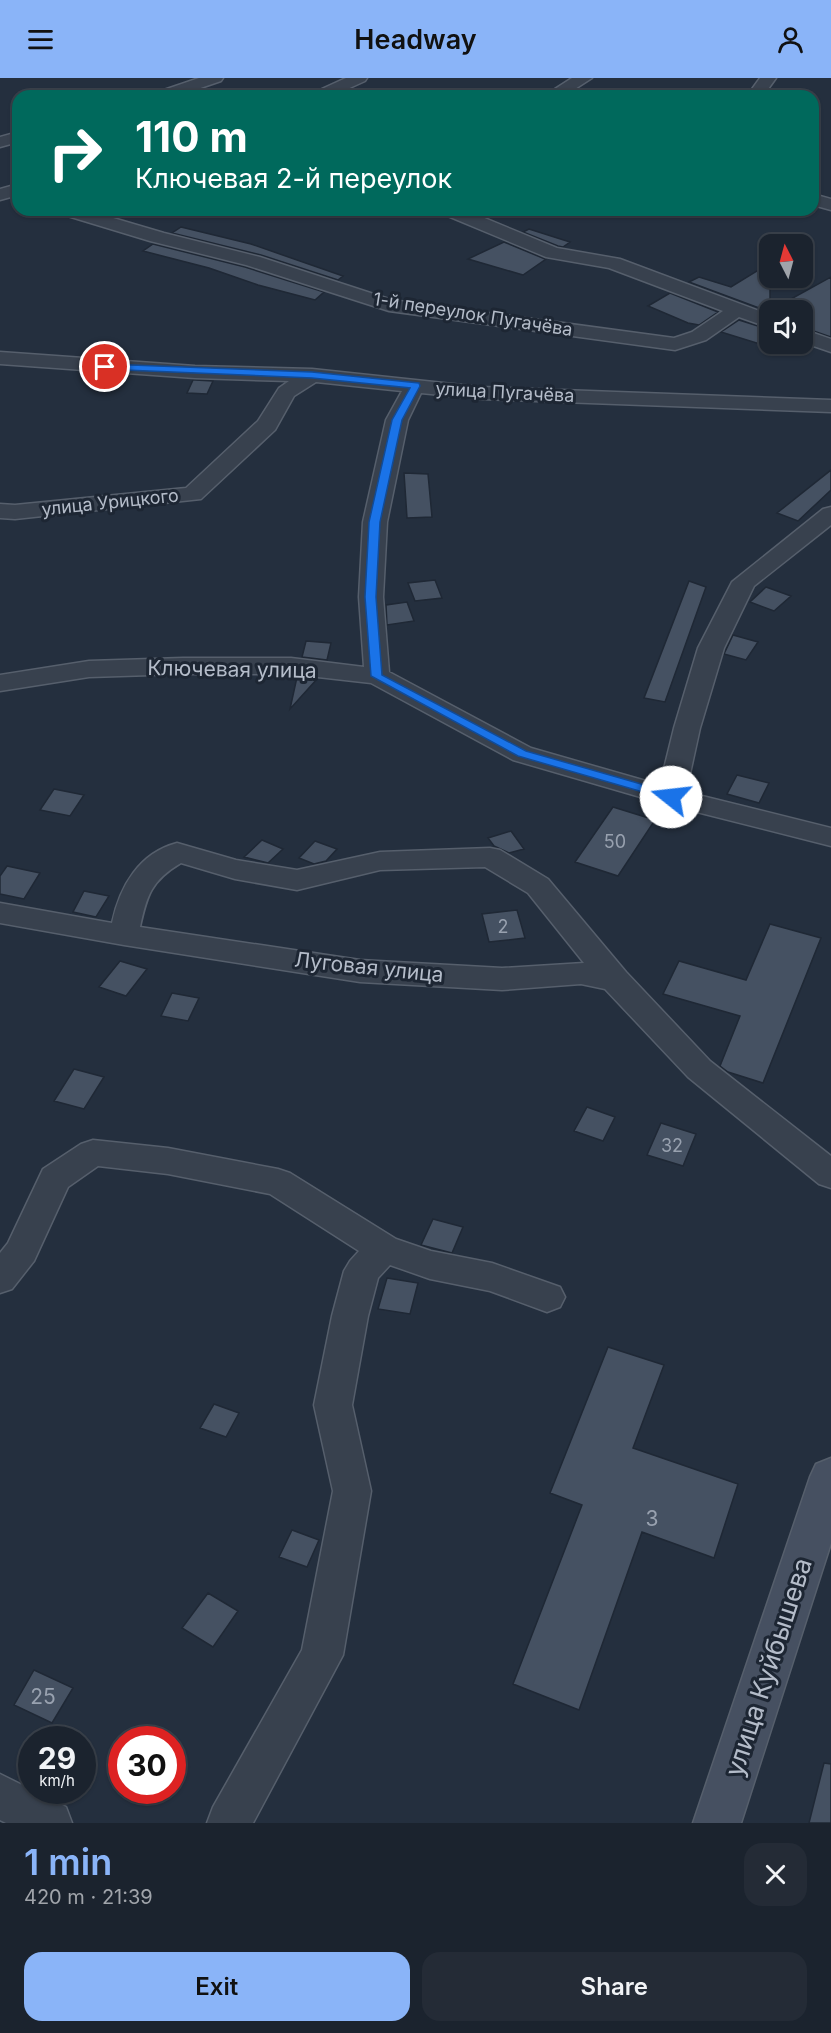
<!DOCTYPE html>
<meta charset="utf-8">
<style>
:root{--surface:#1b232e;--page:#242b36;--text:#f1f3f6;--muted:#a0a4aa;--line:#39404a;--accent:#8ab4f8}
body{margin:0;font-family:Inter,sans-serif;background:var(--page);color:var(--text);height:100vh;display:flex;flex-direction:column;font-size:22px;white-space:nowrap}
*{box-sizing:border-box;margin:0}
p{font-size:20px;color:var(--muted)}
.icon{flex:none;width:33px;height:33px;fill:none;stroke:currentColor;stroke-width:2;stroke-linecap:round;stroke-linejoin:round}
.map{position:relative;height:1745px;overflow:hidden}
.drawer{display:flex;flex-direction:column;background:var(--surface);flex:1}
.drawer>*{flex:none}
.hud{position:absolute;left:12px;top:12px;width:807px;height:126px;border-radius:18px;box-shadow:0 2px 4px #0004,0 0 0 2px var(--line);background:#00695c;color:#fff;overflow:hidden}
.needle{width:39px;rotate:354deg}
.fabs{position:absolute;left:759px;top:156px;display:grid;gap:12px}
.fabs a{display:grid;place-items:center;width:54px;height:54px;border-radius:12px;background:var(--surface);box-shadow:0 2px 4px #0004,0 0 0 2px var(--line);font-size:30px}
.speed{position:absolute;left:18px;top:1648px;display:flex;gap:12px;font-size:30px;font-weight:700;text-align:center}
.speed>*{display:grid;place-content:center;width:78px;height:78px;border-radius:50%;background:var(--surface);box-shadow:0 2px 4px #0004,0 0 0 2px var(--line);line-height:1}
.speed small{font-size:15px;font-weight:400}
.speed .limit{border:9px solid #d22;background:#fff;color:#111}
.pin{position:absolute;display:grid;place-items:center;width:51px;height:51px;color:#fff;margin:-26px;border:3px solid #fff;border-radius:50%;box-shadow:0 2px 6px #0007}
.me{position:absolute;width:66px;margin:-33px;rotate:286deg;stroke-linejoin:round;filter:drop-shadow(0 0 4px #0008)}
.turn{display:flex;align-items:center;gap:21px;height:126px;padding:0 24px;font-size:27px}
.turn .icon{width:78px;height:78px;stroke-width:2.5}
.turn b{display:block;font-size:42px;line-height:51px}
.round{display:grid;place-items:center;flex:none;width:63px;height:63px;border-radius:18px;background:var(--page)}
.head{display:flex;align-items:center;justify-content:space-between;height:102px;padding:0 24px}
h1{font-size:36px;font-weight:600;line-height:45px;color:var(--accent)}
.button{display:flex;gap:12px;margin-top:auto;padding:12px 24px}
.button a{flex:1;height:69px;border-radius:18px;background:var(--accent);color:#111;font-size:24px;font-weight:600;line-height:69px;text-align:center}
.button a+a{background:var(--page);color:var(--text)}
header{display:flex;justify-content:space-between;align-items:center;height:78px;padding:0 24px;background:var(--accent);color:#111;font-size:27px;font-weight:600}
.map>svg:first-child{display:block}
</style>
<header><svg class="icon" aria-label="menu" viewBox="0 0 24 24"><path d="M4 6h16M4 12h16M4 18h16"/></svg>Headway<svg class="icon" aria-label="person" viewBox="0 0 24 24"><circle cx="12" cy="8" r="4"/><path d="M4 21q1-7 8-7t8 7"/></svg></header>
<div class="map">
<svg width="831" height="1745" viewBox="0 0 831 1745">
<rect width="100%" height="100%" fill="#242f3e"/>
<path fill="#455162" stroke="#1f2835" stroke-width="1.5" d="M181,149L251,166L343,198L338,202L261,177L172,155Z
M529,151L570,164L563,169L558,168L523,154Z
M504,164L545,181H546L523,197L468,181Z
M153,166L245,189L324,214L315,222L258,207L209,190L143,173Z
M770,185V234L689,204L699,199L731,209Z
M831,199V259L802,249V232H771Z
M670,215L718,234L699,247L688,245L648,228Z
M739,242L770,252V266H791L783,273L721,254Z
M193,302H195L213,303L207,316L187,315Z
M831,392V412L798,443L777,435Z
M404,395L428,396L432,439L407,440Z
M435,502L442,520L415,523L408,505Z
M689,503L706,509L665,624L644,620Z
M766,509L791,518L774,533L750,524Z
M407,524L414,543L387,547L386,527Z
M733,557L758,564L746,582L724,576Z
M306,563L331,565L327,582L302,579Z
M297,599L317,601L290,631Z
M737,697L769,705L759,725L727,716Z
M54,711L84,717L70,738L40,732Z
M613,729L655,742L618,798L575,784Z
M511,753L524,771L509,775L494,768L488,760Z
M262,762L283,771L268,785L244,779Z
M315,763L337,771L326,783L314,786L299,780Z
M7,788L40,795L24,821L0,816V798Z
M84,813L109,818L96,839L73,834Z
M517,832L525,860L489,864L482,836Z
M770,846L821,860L763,1005L728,994L720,988L740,938L663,916L679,883L746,902Z
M120,883L147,891L126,918L99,909Z
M172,915L199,920L188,943L161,938Z
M74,991L104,999L84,1031L54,1023Z
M587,1029L615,1039L603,1063L574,1053Z
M661,1045L696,1056L683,1088L647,1077Z
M433,1141L463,1149L452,1175L421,1167Z
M387,1200L418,1205L410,1236L378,1231Z
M608,1269L664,1287L633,1370L738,1406L714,1480L642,1454L579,1632L513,1606L582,1427L550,1415Z
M214,1326L239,1335L226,1359L200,1350Z
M292,1452L319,1462L307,1489L279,1479Z
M208,1515L238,1533L213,1569L182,1550Z
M34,1592L73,1610L52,1645L14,1627Z
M824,1685L831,1686V1745H809Z"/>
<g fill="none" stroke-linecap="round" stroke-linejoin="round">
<g stroke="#565f6c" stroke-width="3">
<path id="minor" d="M199,0H223L221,3L177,18H153L155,15Z
M346,0H367L365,3L332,18H311L313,15Z
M572,0H592L564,18H544Z
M760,0H776L763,18H747Z
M18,54V64L0,69V59Z
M18,106V117L0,122V111Z
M813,116L831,121V132L813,127Z
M58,132H86L164,155L260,179L392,222L674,260L692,254L723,233L609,190L546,179L443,136L440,132H465L557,170L620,181L770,237V250L739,239L706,262L675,272L389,233L246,187L150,163L61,136Z
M802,251L831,261V274L802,264Z
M0,274L195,288L312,291L481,309L831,322V334L481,321L421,315L408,342L387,444L383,519L389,594L531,670L660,707L674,650L698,570L732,504L823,431L831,429V447L754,508L724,570L700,650L686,714L831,750V768L661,725L513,682L371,605L291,596H183L89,599L0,613V597L89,583L183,580H291L364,589L359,519L363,444L386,342L402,313L316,304L294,318L275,352L201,421L15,441L0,440V426L15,427L186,410L258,343L279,310L289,303L195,300L0,286Z
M177,765L236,782L297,792L380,774L490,770L500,772L548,801L626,894L710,983L831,1078V1110L819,1106L688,999L605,911L581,906L502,912L360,904L124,867L0,845V825L112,845C120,808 139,775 177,765ZM181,785L235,801L297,812L380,792L485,789L528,815L584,885L502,890L360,882L140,849C147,817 151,803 181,785Z
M93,1062L168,1070L278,1091L290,1095L396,1161L431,1173L492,1185L560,1209L565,1219L560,1229L547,1234L490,1213L430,1201L390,1187L378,1200L368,1238L352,1327L371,1413L343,1577L253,1745H207L213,1729L302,1572L333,1413L314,1327L332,1238L344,1193L350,1183L359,1173L270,1116L168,1096L98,1088L68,1109L34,1183L12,1211L0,1215V1175L8,1165L43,1091L81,1066Z
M0,1696L66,1729L72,1745H6L0,1742Z"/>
</g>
<g stroke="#565f6c" stroke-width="3">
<path id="secondary" d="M831,1380V1465L741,1745H693L810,1399L816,1386Z"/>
</g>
<use href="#minor" fill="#38414e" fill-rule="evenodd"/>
<use href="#secondary" fill="#465061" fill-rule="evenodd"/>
</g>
<path fill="#1a73e8" stroke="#114b97" stroke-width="1.5" d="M105,286L312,294L419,305L420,308L402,342L380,444L376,519L382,597L526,673L676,716L678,719L676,721H667L518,678L371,598L365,519L369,444L392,342L410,310L312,300L101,291L100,289Z"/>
<g text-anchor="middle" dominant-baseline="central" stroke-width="6" stroke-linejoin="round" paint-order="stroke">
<g font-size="18" fill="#b4bcc9" stroke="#1d2633">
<text transform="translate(473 236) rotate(9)">1-й переулок Пугачёва</text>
<text transform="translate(505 314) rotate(3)">улица Пугачёва</text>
<text transform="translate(110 424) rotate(-6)">улица Урицкого</text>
</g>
<g font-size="18" fill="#98a1af">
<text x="615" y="763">50</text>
<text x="503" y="848">2</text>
<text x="672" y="1067">32</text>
</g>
<g font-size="21" fill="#b4bcc9" stroke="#1d2633">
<text transform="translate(232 591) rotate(1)">Ключевая улица</text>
<text transform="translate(369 889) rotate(6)">Луговая улица</text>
</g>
<g font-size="21" fill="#98a1af">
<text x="652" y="1440">3</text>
<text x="43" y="1618">25</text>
</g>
<g font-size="26" fill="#b4bcc9" stroke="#1d2633">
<text transform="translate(768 1589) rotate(-72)">улица Куйбышева</text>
</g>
</g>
</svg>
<div class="fabs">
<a><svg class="needle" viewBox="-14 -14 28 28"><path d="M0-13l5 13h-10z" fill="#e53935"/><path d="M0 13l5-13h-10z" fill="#a0a4aa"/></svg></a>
<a><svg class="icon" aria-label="sound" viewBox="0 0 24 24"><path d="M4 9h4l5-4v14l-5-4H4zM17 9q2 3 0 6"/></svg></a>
</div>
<div class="speed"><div>29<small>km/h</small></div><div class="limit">30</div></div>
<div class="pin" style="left:105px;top:289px;background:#d93025"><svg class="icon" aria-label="arrive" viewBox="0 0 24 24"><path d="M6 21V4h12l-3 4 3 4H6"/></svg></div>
<svg class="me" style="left:671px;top:719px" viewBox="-20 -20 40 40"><circle r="19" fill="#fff"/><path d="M0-13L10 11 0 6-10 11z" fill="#1a73e8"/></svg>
<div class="hud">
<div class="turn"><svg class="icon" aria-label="right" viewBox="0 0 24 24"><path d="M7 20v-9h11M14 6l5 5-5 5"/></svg><div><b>110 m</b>Ключевая 2-й переулок</div></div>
</div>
</div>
<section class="drawer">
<div class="head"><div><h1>1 min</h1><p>420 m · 21:39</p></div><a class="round"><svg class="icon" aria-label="close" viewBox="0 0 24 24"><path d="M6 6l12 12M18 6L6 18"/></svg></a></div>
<div class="button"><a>Exit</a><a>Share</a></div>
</section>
